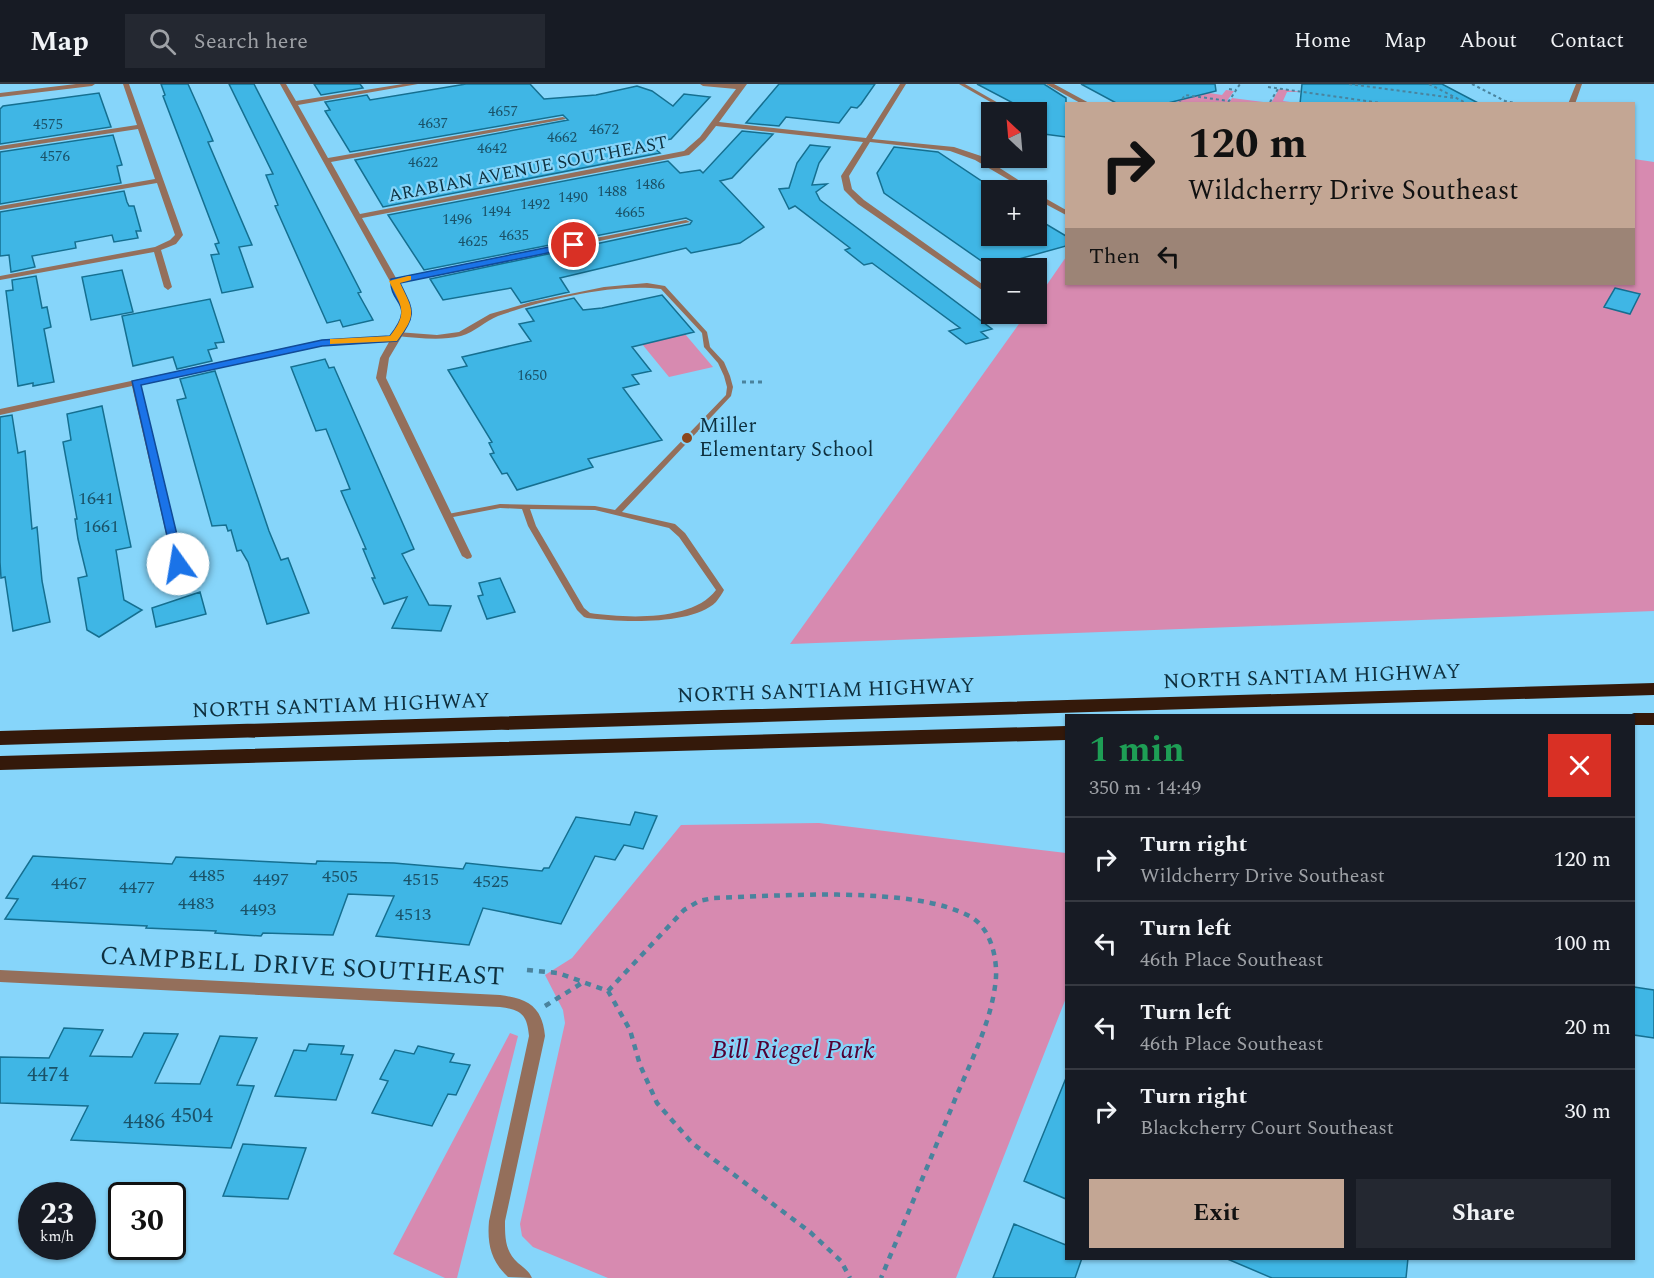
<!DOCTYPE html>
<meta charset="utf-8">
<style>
:root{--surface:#171b24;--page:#242831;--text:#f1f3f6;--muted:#9ea1a6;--line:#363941;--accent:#c3a694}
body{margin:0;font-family:Spectral,serif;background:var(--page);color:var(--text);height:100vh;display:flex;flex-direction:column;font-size:22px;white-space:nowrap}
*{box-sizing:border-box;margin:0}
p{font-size:20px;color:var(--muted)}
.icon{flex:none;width:33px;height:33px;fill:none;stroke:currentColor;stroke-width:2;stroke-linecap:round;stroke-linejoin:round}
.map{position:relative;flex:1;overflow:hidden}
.details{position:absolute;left:1065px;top:630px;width:570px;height:546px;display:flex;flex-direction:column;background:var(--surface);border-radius:0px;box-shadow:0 2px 4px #0004}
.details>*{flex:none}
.top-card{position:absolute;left:1065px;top:18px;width:570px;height:183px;border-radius:0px;box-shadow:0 2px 4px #0004;background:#c3a694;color:#111;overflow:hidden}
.needle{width:39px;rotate:334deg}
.controls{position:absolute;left:981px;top:18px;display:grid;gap:12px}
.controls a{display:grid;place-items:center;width:66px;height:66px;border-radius:0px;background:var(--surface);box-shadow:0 2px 4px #0004;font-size:30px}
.speed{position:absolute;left:18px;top:1098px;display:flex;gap:12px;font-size:30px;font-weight:700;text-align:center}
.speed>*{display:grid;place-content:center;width:78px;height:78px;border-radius:50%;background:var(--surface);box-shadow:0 2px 4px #0004;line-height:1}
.speed small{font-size:15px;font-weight:400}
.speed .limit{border:3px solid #111;border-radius:9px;background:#fff;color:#111}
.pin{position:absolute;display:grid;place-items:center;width:51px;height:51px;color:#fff;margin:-26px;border:3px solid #fff;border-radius:50%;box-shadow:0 2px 6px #0007}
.me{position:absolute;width:66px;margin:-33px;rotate:347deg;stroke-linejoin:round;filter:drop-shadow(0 0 4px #0008)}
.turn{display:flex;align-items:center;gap:21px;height:126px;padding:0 24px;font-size:27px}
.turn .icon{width:78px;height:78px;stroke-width:2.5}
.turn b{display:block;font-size:42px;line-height:51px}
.then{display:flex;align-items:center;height:57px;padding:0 24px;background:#0003;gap:12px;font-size:22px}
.round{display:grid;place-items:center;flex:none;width:63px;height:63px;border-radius:0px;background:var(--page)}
.head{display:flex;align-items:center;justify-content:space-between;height:102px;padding:0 24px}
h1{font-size:36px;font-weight:700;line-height:45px;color:#1e9e55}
.button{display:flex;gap:12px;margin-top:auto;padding:12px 24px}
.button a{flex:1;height:69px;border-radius:0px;background:var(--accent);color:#111;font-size:24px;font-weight:700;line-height:69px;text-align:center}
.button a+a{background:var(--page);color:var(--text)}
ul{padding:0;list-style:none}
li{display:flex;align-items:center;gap:18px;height:84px;padding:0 24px;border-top:2px solid var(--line)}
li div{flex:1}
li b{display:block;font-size:22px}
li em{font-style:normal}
header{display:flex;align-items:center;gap:36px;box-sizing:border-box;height:84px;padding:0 30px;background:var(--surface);border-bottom:2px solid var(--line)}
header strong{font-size:28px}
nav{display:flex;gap:33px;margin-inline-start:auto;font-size:21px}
.search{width:420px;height:54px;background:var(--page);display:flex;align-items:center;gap:15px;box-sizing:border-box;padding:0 21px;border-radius:0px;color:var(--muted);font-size:22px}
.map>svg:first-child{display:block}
</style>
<header>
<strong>Map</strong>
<div class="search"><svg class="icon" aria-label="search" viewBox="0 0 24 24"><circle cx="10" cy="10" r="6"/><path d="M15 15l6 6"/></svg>Search here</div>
<nav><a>Home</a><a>Map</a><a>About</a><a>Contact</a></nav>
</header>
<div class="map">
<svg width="1654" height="1194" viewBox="0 0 1654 1194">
<rect width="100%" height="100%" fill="#86d5fa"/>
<path fill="#d78ab0" d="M1190,0L1197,7L1222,11L1226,6L1234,7L1227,17H1230L1232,14L1271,19L1279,5L1302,8H1287L1283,17L1297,19L1176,20Z
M1634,75L1654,78V527L790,560L1026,230H1036L1037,215L1066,173V200H1634Z
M685,250L713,283L669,293L642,260Z
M819,739L1066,769V914L956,1194H608L533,1163L522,1152L520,1140L565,939L563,926L545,891L572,874L681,741Z
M510,949L518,952L457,1194H445L393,1170Z"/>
<path fill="#3fb6e5" stroke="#156f90" stroke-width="1.5" d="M161,0H188L201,29L213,57L208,58L252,161L239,163L253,203L222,209L211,171L219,170L215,160L219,159L163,12L165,11Z
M229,0H254L361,208L358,209L373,236L343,243L340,236L327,239L275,122L278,121L266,91L273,90Z
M314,0H360L363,4L321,11Z
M466,0H530L544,15L596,11L637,2L652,7L673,22L684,10L710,13L671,55L649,59L660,69L383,123L355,76L568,36L563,31L350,68L325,27L330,26L325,18L367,11L370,16Z
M779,0H875L861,20L857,24L851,23L839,39L786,33L779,42L746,39Z
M977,0H1044L1066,14V53L1036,49V28H1030Z
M1081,0H1215L1216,7L1164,20H1118Z
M1302,0H1442L1480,20H1300Z
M99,9L111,43L0,60V25L3,22Z
M742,47L773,50L732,94L720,97L764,143L740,159L691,169L686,164L560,194L569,208L521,219L511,204L443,216L430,195L690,140L692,137L686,134L424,186L388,131L668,77L680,89L700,86L703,89Z
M113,51L122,81L117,82L121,99L0,120V68Z
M810,61L830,63L819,79L812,101L827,100L816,108L820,116L992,245L981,248L988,254L966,260L949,247L960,244L872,179L864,181L845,166L850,164L795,122L789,125L779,105L789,104L797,79Z
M894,63L938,68L995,106L991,107L992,152H1036V134L1066,152V162L990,183L884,109L877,89Z
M124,107L127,118L129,122H134L141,147H136L138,154L114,158L112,151L75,158L76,164L32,172L35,183L11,188L9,171L0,172V128Z
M122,186L133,228L91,236L82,193Z
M36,192L42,224L47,223L51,243L44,245L54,298L33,302V299L18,302L6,207L13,206L12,196Z
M1615,204L1640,210L1630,230L1604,223Z
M662,211L694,248L632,263L651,287L632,291L639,300L623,304L662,356L588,375L593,383L517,406L507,389L502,390L490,370L494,369L489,359L492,358L448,286L467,282L462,273L531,257L519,240L534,237L526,225L574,214L583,226L602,224Z
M210,215L224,258L215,259L217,264L208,266L212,277L177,285L173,273L133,282L122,232Z
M325,275L329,284L334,283L414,465L402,470L429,521L451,522L441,547L392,544L407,513L384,520L372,494H375L363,465H366L341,407L350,405L326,345L316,347L291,283Z
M215,287L269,447L281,476L288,474L309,529L267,540L248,478L241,466L237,467L231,446L228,447L226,441L212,442L177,316L186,314L180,295Z
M102,322L131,463L116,466L124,516L142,526L99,553L87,546L78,494L87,492L78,455L75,435H77L63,358L71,356L67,330Z
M12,331L18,369L25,367L32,445L37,443L42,497L50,538L13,547L5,493L1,494L0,478V333Z
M500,494L515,528L487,535L478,512L483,511L479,499Z
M200,508L206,530L156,543L152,524Z
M635,728L657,732L643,765L624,761L615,776L595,772L561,840L483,824L469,861L376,852L394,812L348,810L333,851L263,849L261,852L215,849L216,847L146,844L147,842L5,835L18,815L6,814L33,772L172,780L176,773L316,780L317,777L394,779L463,785L466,779L542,787L544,784H549L576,733L630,741Z
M1634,903L1654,906V954L1634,951Z
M64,944L103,946L90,972L132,973L144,949L178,950L155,999L200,1000L220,952L257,954L237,1001L254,1002L231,1064L71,1056L88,1022L0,1019V973L49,974Z
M309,960L344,962L341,970L353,971L336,1016L275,1012L294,966L306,967Z
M418,962L454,970L450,978L470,981L456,1011L448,1010L432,1042L372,1029L388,997L380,995L395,966L414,970Z
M1066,994V1115L1024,1097Z
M243,1060L306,1064L288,1115L223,1112Z
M1014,1140L1066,1161V1174H1082L1075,1194H993Z
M1225,1174H1408L1406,1194H1272Z"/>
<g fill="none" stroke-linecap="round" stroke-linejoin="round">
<path stroke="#4a839d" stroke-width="2" stroke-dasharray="3 3" stroke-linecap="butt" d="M1349,0L1454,14
M1429,0L1466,19
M1472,0L1505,17L1521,20
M1268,3L1388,20
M1229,5L1236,6
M1270,18L1278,5
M1179,20L1185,11L1229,17L1240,0"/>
<path stroke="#4a839d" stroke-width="3" stroke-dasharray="4 4" stroke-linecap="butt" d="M742,298H762"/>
<path stroke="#4a839d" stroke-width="4.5" stroke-dasharray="6 6" stroke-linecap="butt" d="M527,886L558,889L608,907L630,946L640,981L657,1019L692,1059L810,1148L841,1177L850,1194
M608,907L684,826L699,817L714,814C780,812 914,801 971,833C990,844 997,872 996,893C993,934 972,975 956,1013C931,1074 906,1134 881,1194
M545,922L582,899"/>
<path fill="#946f5b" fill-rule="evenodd" d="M959,0H965L1014,28H1008Z
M647,199L665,202L707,248L710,263L724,278L730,292L733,303L731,312L622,428L675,440L685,449L724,506C722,510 719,514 716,518C692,542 618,538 587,534L584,533L577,526L528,442L522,425L500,424L448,434L444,432L448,430L500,420L595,422L615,426L726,311L727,303L724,292L718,279L704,263L702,249L661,205C614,199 543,216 498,232C485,237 475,248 461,252C441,257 418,254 397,252L394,250L397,248L437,251L459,248L490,230L531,218L604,203ZM530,425L595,426L669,444L679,453L716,506C692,538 625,534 590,529L584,524L536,442Z"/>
<path fill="#946f5b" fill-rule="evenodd" d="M76,0H95L92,2L0,13V9Z
M123,0H129L183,151L176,160L161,166L172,203L168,206L164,203L154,168L0,196V192L155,163L170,156L175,151L157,99L0,126V122L155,95L138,45L0,66V62L137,41Z
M280,0H286L296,17L403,0H418L298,21L328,74L563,33L566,35L331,78L360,130L684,67L700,53L736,5L703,2L700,0H747L719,38L866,54L900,0H906L872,55L954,63L981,72L1034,106H1026L975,76L950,67L870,58L849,92L852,105L864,116L992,207V213L858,120L844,106L841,92L863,58L716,42L705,56L689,71L362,134L396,194L686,136L690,138L399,199L410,219L411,229L405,247L389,274L386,294L472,472L471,474L467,475L462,472L376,294L380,274L389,258L322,262L141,301L183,480L178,483L173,480L132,302L0,331V325L322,256L392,252C399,241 403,232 402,219Z
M1046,0H1054L1091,20H1082Z
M1576,0H1582L1575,20H1568Z
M1036,109L1066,126V131L1036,115Z
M1013,230H1022L1029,235L1022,237Z
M0,886L500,911C528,915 542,922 545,952L505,1137C505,1154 505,1167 518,1179C524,1184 529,1187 532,1194L508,1193C491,1177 487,1160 489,1137L529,952C527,930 521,926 500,923L0,898Z"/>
<path fill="#34190a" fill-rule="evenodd" d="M1654,599V611L0,661V647Z
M1634,629H1654V641H1634V632H1627Z
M1066,642V656L0,686V672Z"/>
</g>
<path fill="#1a73e8" stroke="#114b97" stroke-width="1.5" d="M574,158L577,159V163L400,199C414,228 417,230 397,257L322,262L141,301L184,480L178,484L174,483L132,297L322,256L390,252C417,217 389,222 391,195Z"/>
<path fill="#f59e0b" d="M408,192H411V196L400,199C414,228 417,230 397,257L330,260V255H333L390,252C409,228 401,222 389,197Z"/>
<circle fill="#8b471c" stroke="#86d5fa" stroke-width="2" cx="687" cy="354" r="6"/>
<g text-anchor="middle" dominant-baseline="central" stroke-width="4.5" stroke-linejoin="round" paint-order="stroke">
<g font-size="15" fill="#1a5268">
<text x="503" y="27">4657</text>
<text x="433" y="39">4637</text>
<text x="48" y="40">4575</text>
<text x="604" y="45">4672</text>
<text x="562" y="53">4662</text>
<text x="492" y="64">4642</text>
<text x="55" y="72">4576</text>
<text x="423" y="78">4622</text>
<text x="650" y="100">1486</text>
<text x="612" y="107">1488</text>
<text x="573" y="113">1490</text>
<text x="535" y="120">1492</text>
<text x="496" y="127">1494</text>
<text x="630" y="128">4665</text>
<text x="457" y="135">1496</text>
<text x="514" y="151">4635</text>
<text x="473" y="157">4625</text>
<text x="532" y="291">1650</text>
</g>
<g font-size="18" fill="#0e303f" stroke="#86d5fa">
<text transform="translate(528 85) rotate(-11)">ARABIAN AVENUE SOUTHEAST</text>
</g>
<g font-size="18" fill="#1a5268">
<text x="96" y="414">1641</text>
<text x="101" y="442">1661</text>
<text x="207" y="791">4485</text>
<text x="340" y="792">4505</text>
<text x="271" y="795">4497</text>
<text x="421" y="795">4515</text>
<text x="491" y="797">4525</text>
<text x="69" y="799">4467</text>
<text x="137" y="803">4477</text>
<text x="196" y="819">4483</text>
<text x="258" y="825">4493</text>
<text x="413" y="830">4513</text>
</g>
<g font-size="21" fill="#0e303f" stroke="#86d5fa" text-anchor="start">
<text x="699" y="342">Miller<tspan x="699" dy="24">Elementary School</tspan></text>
</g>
<g font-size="21" fill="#0e303f" stroke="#86d5fa">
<text transform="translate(1312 593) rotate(-2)">NORTH SANTIAM HIGHWAY</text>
<text transform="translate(826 607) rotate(-2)">NORTH SANTIAM HIGHWAY</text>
<text transform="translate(341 622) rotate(-2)">NORTH SANTIAM HIGHWAY</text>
</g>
<g font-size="21" fill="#1a5268">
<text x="48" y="991">4474</text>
<text x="192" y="1032">4504</text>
<text x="144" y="1038">4486</text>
</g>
<g font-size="26" fill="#0e303f" stroke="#86d5fa">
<text transform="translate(302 882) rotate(3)">CAMPBELL DRIVE SOUTHEAST</text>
</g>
<g font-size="26" font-style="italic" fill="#510033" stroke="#86d5fa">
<text x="793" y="966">Bill Riegel Park</text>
</g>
</g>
</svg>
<div class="controls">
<a><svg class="needle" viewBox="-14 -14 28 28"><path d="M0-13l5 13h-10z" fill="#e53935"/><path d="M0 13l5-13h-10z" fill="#9ea1a6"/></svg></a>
<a>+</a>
<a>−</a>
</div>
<div class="speed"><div>23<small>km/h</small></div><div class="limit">30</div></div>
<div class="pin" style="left:574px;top:161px;background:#d93025"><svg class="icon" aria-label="arrive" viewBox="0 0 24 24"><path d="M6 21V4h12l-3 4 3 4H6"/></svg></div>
<svg class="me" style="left:178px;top:480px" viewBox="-20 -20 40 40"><circle r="19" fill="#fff"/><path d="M0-13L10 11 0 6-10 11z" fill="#1a73e8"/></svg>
<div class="top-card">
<div class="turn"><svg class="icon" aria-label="right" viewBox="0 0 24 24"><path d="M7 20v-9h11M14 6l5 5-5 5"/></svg><div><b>120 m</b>Wildcherry Drive Southeast</div></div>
<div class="then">Then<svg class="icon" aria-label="left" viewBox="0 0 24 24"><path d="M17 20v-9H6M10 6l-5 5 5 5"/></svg></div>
</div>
<section class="details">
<div class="head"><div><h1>1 min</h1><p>350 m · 14:49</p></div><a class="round" style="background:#d93025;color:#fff"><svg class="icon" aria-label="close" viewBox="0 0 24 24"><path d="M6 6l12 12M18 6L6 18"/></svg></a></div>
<ul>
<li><svg class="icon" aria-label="right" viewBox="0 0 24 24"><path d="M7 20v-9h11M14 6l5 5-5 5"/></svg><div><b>Turn right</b><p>Wildcherry Drive Southeast</p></div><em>120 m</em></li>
<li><svg class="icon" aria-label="left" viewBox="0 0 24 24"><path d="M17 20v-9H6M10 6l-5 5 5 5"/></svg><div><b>Turn left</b><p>46th Place Southeast</p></div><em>100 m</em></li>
<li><svg class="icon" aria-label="left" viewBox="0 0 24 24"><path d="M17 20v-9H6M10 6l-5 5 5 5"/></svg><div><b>Turn left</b><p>46th Place Southeast</p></div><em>20 m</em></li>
<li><svg class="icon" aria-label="right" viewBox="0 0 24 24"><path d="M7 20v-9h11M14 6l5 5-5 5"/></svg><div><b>Turn right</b><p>Blackcherry Court Southeast</p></div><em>30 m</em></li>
</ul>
<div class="button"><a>Exit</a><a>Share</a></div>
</section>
</div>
